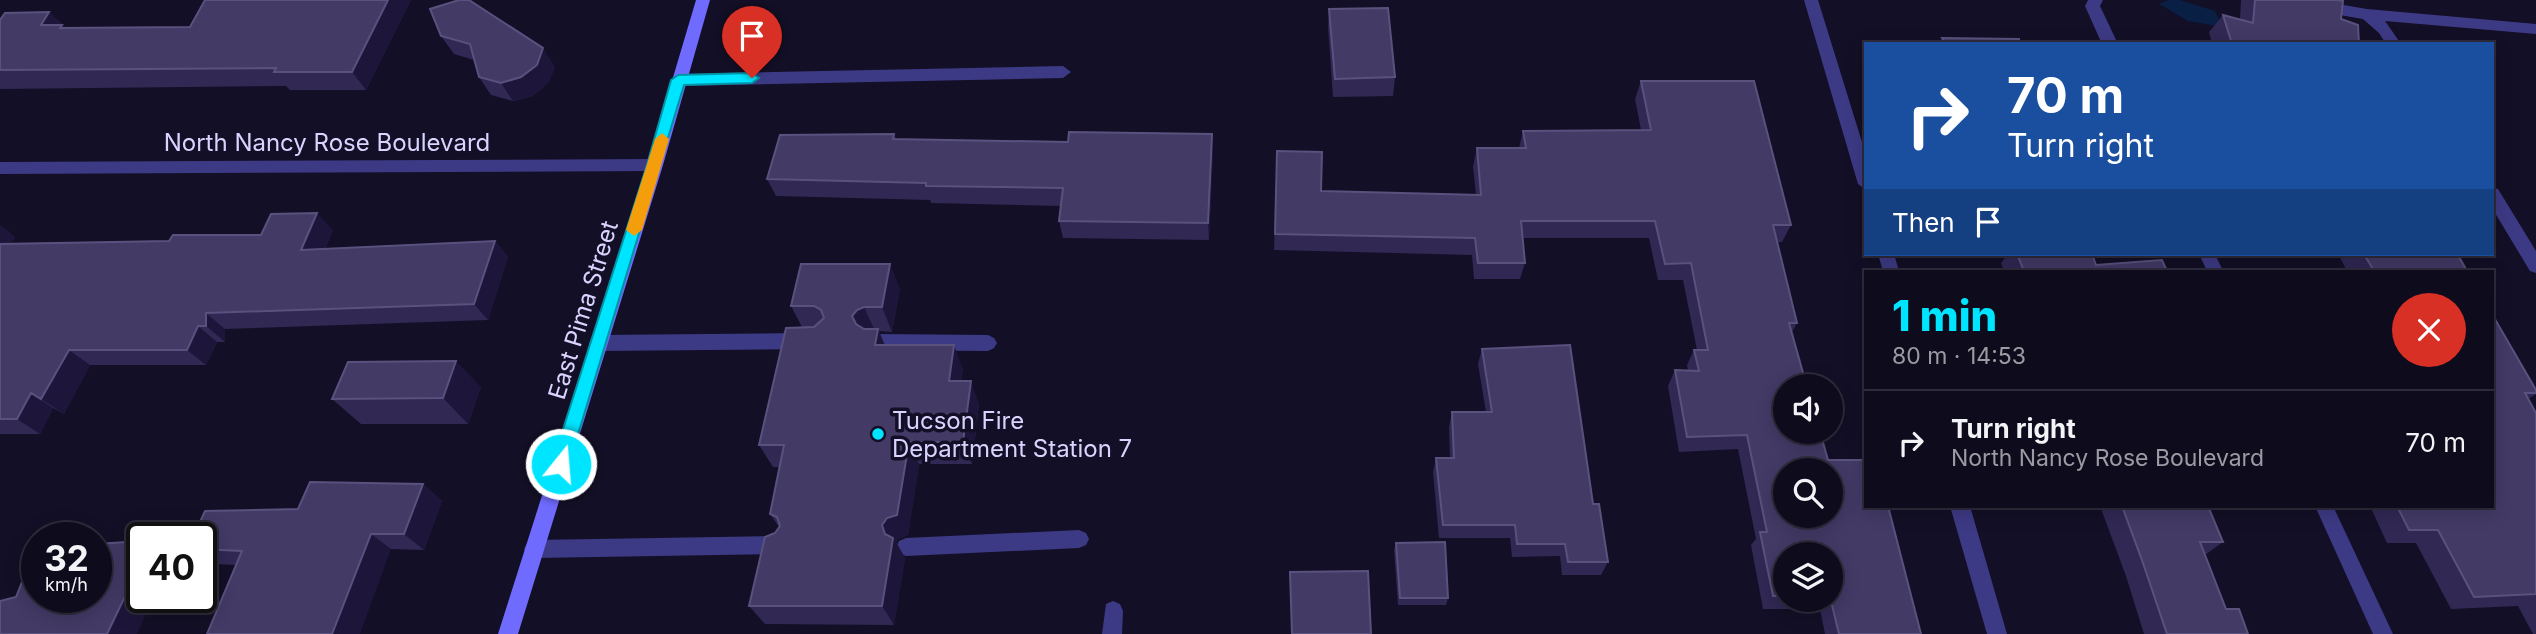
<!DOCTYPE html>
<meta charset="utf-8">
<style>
:root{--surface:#0e0b1c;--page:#1c1929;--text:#f1f3f6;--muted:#9b9ba3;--line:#2e2b3b;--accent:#00e5ff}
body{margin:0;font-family:Inter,sans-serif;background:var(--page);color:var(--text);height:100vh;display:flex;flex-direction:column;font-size:26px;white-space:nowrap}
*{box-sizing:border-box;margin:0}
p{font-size:23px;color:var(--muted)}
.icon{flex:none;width:38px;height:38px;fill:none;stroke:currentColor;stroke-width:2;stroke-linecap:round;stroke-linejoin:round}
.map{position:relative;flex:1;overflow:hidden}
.side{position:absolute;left:1864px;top:270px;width:630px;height:238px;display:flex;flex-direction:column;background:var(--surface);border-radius:0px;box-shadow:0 4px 18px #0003,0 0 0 2px var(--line)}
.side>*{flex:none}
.hud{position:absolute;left:1864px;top:42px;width:630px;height:214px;border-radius:0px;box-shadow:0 4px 18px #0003,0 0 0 2px var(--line);background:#1a4fa0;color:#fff;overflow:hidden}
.fabs{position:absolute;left:1773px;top:374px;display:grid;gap:14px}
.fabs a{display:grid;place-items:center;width:70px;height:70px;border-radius:50%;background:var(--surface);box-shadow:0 4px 18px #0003,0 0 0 2px var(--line);font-size:35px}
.speed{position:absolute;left:21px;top:522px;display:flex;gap:14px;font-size:35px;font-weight:700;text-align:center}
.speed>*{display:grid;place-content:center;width:91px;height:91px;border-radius:50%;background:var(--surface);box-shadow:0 4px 18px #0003,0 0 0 2px var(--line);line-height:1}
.speed small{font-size:18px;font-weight:400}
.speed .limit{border:4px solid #111;border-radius:10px;background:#fff;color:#111}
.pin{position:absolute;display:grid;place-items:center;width:60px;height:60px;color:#fff;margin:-72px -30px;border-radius:50% 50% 50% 0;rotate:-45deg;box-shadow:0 0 7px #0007}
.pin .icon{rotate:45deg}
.me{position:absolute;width:77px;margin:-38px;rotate:17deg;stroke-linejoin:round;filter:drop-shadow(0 0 5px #0008)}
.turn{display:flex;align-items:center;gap:24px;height:147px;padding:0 28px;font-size:32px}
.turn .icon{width:91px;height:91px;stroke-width:2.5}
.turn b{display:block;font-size:49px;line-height:60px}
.then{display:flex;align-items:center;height:66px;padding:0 28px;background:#0003;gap:14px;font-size:26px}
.round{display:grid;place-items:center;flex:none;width:74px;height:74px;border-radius:37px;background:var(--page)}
.headline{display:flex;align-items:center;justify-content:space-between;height:119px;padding:0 28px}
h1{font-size:42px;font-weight:800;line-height:52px;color:var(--accent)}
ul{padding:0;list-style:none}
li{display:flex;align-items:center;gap:21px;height:105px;padding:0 28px;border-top:2px solid var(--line)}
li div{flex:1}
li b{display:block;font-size:26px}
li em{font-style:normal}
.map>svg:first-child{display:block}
</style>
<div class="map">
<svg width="2536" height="634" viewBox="0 0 2536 634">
<rect width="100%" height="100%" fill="#130f26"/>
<path fill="#0a1f44" d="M2168,0H2180L2215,11L2223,27L2188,21L2159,4Z"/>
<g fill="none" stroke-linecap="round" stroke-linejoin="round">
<path fill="#3d3a85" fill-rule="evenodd" d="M2088,0H2103L2100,6L2118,44H2102L2085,6Z
M2274,0H2314L2367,9L2536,24V34L2385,21L2401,44H2386L2379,33L2363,19L2281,5Z
M2199,254H2215L2223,271H2207Z
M804,333L810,336L813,341L810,346L804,349L598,351L592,348L589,343L592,338L598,335Z
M875,334L988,335L994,338L997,343L994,348L988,351L875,350L869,347L866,342L869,337Z
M2315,506H2333L2393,634H2373Z
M1079,530L1086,533L1089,539L1086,545L1079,548L906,556L899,553L896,547L899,541L906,538Z
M782,536L789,539L792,545L789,551L782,554L534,558L527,555L524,549L527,543L534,540Z
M1113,601L1120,604L1123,611L1122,634H1102L1106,604Z"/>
<path fill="#3d3a85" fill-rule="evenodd" d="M1804,0H1818L1866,155V190L1858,184Z
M1063,66L1071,72L1063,78L679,86L671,80L679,74Z
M655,159L663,165L655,171L0,174V162Z
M2492,187L2498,189L2536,251V273L2530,271L2492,208Z
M1878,254H1894L1899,271H1883Z
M1950,506H1970L2007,634H1987Z"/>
<path fill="#6f6bff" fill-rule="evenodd" d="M696,0H710L663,165L518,634H498L647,165Z"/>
</g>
<path fill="#312854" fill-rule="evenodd" d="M205,0H411L366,90H290L286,86L0,89V20L49,12L65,27H190Z
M2241,0H2338L2341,19L2359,44H2212L2209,32L2223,15L2240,20Z
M1329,9L1395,77L1393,96L1333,97L1328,27Z
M441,36L555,67L548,83L533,96L513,101L491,95L479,77L474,60L454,54Z
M1641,81L1791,225L1782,242H1777L1797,323L1792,332L1828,460L1921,634H1825L1820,609H1763L1751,545L1756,539L1738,449L1679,452L1668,386L1675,370L1688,371L1687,365L1694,350H1697L1683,280H1658L1649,238H1523L1525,263L1520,279H1474L1472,255L1274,250L1277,151L1321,191L1476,195L1473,166L1477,148H1519L1523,131L1641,130L1635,99ZM1785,555H1830V600H1785Z
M894,134L896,139L1213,151L1209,240L1063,238L1059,221L1061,206L931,203L930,200L776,196L767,179Z
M0,225L15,237L11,243L169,241L333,230L325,249L495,241L508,257L488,320L225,329V342H217L206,365H90L64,414L53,408L40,434H0Z
M2007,254H2092L2096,265L2167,271H2004L2001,263L2007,255Z
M2338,254H2432L2467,271H2347Z
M900,289L892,332L879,331L885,345L963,369L961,381L979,404L972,464H919L908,535L898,539L896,542L905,558L894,625L765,624L749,606L775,533L779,527L770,514L780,467H773L759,445L802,327L791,306Z
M2492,314L2536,390V394L2528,399L2536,413V634H2533L2518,606L2451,609L2416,543H2387L2370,506H2492Z
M1482,349L1593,504L1608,562L1601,575H1562L1560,556L1512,557L1510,538H1439L1433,472L1436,458H1450L1449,427L1452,412H1486L1478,364Z
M481,387L468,424H361L332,399Z
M423,484L442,501L424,550L391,549L236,565L213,564L201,556V537Z
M2100,506H2208L2223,542L2205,555L2226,609L2248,634H2144L2126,576Z
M1396,543L1448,598L1446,605H1398L1394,550Z"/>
<path fill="#1d163a" d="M388,0H411L366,90L352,72Z
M49,12L81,43L41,25Z
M543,48L555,67L548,83L533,96L513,101L501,83Z
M1212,134L1213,151L1209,240L1208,223Z
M317,213L333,230L317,266L301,250Z
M0,225L15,237L1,260H0Z
M495,241L508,257L488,320L474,304Z
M890,264L900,289L892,332L882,307Z
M864,307L875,331L864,341L852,316L857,310Z
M206,313L225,329V342L206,326Z
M198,326L217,342L206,365L187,350Z
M878,329L888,353L875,345Z
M954,345L963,369L958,404L949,381Z
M69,350L90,365L64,414L41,399Z
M456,361L481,387L468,424L443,398Z
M971,381L979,404L972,464L963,442Z
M31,393L53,408L40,434L17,419Z
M909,442L919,464L908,535L898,539L896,542L905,558L894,625L882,606L885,534L882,525L887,518Z
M423,484L442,501L424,550L404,534Z
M371,534L391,549L360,634H332Z
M142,561V597H154L137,634H107Z"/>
<path fill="#433a66" stroke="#5a527e" stroke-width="2" fill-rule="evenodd" d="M205,0H388L352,72H274L276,68L0,70V20L5,13L49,12L41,25H62L60,28L190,27Z
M459,0H469L543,48L537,65L521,77L501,83L479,77L470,44L441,36L430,9Z
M2255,0H2338L2343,1L2341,19L2358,25L2359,44H2232L2223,15L2253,23Z
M1388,8L1395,77L1335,79L1329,9Z
M1942,38L2019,39L2020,44H1945Z
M1641,81H1754L1791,225H1773L1797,323H1789L1807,387H1785V432H1820L1828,460H1866V506H1888L1921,634H1839L1830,597V555H1785V596H1773L1760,532H1767L1747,435L1687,437L1675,370L1699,371L1694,350H1708L1691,263L1665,264L1655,221H1521L1525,263H1478L1475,238L1275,234L1277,151L1322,152L1321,191L1481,195L1477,148H1526L1523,131L1651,130ZM1785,471H1830V516H1785Z
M1069,132L1212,134L1208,223L1059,221L1063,188L926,186V183L767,179L780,135L894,134L893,139L1068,142Z
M317,213L301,250L495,241L474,304L206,313V326H198L187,350H69L41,399L31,393L17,419H0V244L169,241L173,235H261L271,214Z
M2017,254H2092L2096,265L2162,260L2167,271H2024Z
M2364,254H2432L2433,255H2458L2467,271H2374Z
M801,264H890L882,307H864L857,310L852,316L856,324L864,329H878L875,345H954L949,381H971L963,442H909L897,515L887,518L882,525L885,534L893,538L882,606H749L765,537L775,533L780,526L777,517L770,514L784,445H759L786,328L814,327L824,318L821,310L814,306H791Z
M2492,314L2536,390V393H2525L2536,413V594L2474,597L2438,530H2409L2397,506H2492Z
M1570,345L1593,504H1599L1608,562H1568L1565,544H1517L1515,525H1443L1436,458H1454L1452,412H1492L1482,349Z
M456,361L443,398L332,399L348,362Z
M310,482L423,484L404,534H371L332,634H207L242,551L201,549V537H193L205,511L298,509Z
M2122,506H2208L2223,542H2200L2226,609H2239L2248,634H2167L2143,563Z
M142,541V561L107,634H0V601L16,597L36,547L37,597H96V544Z
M1445,542L1448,598H1400L1396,543Z
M1368,571L1371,634H1292L1290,572Z"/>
<path fill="#00e5ff" stroke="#0095a6" stroke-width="2" d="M752,73L759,78L752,83L684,85L569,464L567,470L561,472L555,470L552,464L647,165L671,80L678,75Z"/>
<path fill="#f59e0b" d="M662,133L669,139L642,230L634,236L626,230L655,139Z"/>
<circle fill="#00e5ff" stroke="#130f26" stroke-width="2.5" cx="878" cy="434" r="7"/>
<g text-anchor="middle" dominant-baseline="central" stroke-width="7" stroke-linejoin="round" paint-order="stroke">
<g font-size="24" fill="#d9d4ff" stroke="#130f26">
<text x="327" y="142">North Nancy Rose Boulevard</text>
<text transform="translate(583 310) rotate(-73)">East Pima Street</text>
</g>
<g font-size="24" fill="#d9d4ff" stroke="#130f26" text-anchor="start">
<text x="892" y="420">Tucson Fire<tspan x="892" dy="28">Department Station 7</tspan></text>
</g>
</g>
</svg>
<div class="fabs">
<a><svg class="icon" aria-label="sound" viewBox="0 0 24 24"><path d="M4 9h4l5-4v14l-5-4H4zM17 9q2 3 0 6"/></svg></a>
<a><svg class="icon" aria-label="search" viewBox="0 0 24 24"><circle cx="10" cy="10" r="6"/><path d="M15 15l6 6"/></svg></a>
<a><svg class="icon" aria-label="layers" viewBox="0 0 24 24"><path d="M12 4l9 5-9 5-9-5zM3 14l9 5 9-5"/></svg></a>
</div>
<div class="speed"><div>32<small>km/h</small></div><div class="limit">40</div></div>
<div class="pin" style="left:752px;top:78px;background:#d93025"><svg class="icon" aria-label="arrive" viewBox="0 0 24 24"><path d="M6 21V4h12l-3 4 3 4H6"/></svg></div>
<svg class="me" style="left:561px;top:464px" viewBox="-20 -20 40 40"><circle r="17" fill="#00e5ff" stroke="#fff" stroke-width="3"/><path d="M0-11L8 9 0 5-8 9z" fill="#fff"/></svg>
<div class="hud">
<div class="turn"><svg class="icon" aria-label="right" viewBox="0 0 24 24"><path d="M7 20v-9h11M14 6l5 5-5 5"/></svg><div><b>70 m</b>Turn right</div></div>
<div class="then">Then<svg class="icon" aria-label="arrive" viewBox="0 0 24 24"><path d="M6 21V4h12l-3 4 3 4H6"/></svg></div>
</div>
<section class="side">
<div class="headline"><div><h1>1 min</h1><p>80 m · 14:53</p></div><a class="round" style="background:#d93025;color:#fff"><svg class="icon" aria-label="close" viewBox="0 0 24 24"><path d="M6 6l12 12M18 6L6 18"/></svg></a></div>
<ul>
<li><svg class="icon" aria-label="right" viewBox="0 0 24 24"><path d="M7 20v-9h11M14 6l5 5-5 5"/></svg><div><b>Turn right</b><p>North Nancy Rose Boulevard</p></div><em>70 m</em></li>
</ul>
</section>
</div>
